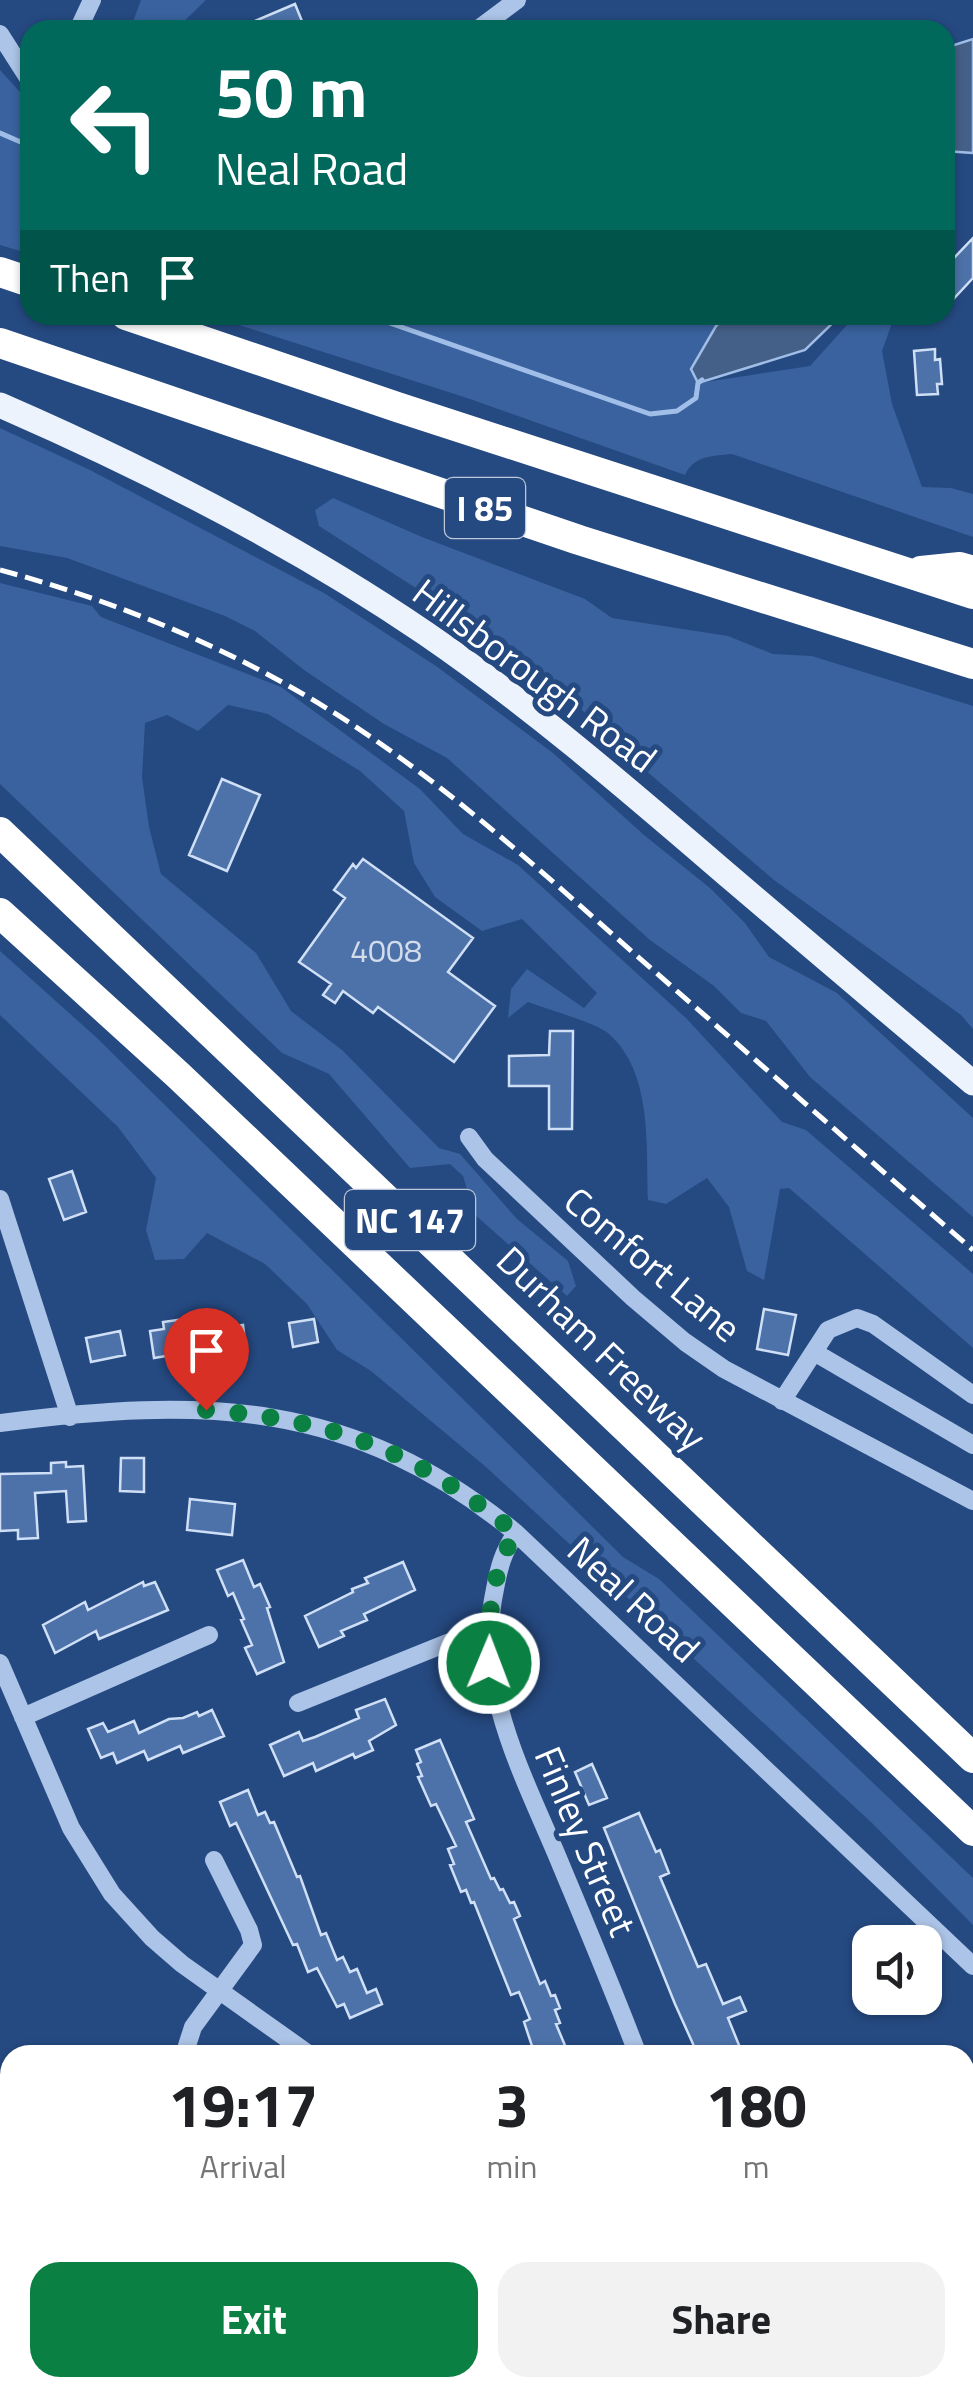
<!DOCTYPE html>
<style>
:root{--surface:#fff;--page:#f2f2f2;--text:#202124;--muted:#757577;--accent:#0b8043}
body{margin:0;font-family:"Titillium Web",sans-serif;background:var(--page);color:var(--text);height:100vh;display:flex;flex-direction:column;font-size:38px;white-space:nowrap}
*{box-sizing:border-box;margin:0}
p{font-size:32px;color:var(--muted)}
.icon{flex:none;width:55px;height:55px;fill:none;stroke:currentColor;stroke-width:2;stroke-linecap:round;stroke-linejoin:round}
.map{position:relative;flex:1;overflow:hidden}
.details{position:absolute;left:0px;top:2045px;width:975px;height:352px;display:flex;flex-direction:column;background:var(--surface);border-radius:30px 30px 0 0;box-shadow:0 2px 8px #0004}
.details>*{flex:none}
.banner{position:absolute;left:20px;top:20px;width:935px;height:305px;border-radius:30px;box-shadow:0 2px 8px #0004;background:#00695c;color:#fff;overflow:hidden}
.fabs{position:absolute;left:852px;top:1925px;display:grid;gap:20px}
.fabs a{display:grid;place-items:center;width:90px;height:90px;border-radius:20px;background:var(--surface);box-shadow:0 2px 8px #0004;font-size:50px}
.pin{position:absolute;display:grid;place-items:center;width:85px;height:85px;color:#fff;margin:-102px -42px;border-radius:50% 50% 50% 0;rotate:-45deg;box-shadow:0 0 10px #0007}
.pin .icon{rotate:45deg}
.me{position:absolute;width:110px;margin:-55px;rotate:1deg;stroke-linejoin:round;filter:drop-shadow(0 0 8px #0008)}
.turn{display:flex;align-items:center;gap:35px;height:210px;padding:0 30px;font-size:45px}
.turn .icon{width:130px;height:130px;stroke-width:2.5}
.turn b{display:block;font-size:70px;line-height:85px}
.then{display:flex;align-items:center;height:95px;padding:0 30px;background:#0003;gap:20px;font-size:38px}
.eta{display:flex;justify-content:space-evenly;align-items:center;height:170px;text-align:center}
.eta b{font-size:60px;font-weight:700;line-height:70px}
.cta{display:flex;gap:20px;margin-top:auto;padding:20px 30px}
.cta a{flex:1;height:115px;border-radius:30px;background:var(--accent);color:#fff;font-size:40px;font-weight:700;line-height:115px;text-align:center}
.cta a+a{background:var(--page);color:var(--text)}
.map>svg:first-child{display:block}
</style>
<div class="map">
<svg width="973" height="2397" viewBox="0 0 973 2397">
<rect width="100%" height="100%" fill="#254981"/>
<path fill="#39629e" d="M141,0H206L175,30H130Z
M0,70L30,103V254L0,245Z
M208,315H717L716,326L691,369L699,383L810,366L856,315H895L882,351L892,404L922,487L951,488L973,494V537L732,454C714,456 694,455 685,475L467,398Z
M0,428L90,470L324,593L436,666L553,753L644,835L710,888L745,923L769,957L837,993L973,1118V1217L810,1077L766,1021L741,1013L714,986L650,940L447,758L384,724L304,670L255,631L225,616L67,558L0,546Z
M333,498L422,537L585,599L612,618L728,636L773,654L812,656L973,706V1029L961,1015L774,880L631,758L536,665L319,526L315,510Z
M0,583L92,606L101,617L281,687L420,789L463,834L518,865L687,1019L782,1122L806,1130L973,1274V1348L789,1188L780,1189L764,1280L747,1271L729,1207L707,1178L666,1204L648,1200C646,1148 653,1073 609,1034C597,1023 546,1009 528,1002L508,1018L511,989L527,969L584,1008L597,993L522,919L482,931L435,897L414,863L404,811L360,771L268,714L228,705L198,731L167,715L145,723L142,777L149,827L161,874L256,953L291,1011L342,1050L439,1148L460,1154L517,1219L568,1261L576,1286L567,1296L475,1215L463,1176L450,1164L410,1168L329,1074L282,1053L0,784Z
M0,951L97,1038L623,1557L659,1579L973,1878V1925L872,1823L486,1467L371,1371L337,1350L307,1304L265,1264L207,1233L184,1259L155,1260L146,1230L156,1178L118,1127L0,1015Z"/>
<path fill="#456088" stroke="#a0bee7" stroke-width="2.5" d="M973,39V153L945,151V48Z
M728,315H841L805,350L698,383L691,369L716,326Z"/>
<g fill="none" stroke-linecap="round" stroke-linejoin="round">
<path stroke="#a0bee7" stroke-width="5" d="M0,133L30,146
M367,315L650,414L677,411L696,398L698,383L702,380"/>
</g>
<path fill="#4d72a9" stroke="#cfdff5" stroke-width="2.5" d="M295,4L304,26L295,30H234Z
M973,238V278L945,308V251L953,259Z
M935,349V360L940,359L942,384H937L938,394L917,395L914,351Z
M222,779L260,795L227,871L189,855Z
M363,859L473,938L448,972L495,1006L454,1062L378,1007L373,1013L343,991L335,1003L323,995L331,984L299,962L345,898L334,890L353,864L356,868Z
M550,1031H573L572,1129H549V1086H509V1056L549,1055Z
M72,1171L86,1212L64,1220L49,1179Z
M764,1309L796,1315L788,1355L757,1349Z
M185,1319L190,1352L154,1358L150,1331L164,1329L163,1322Z
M314,1319L318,1342L293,1347L289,1323Z
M243,1325L246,1349L220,1352L217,1329Z
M120,1331L125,1355L91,1362L86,1338Z
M121,1458H144V1492L120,1491Z
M66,1462V1467L83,1466L86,1521L68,1522L66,1491L35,1493L38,1538L18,1539V1530L0,1531V1474L51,1473V1463Z
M190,1499L235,1504L232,1535L187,1530Z
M243,1560L254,1587L260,1584L270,1607L267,1608L284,1662L257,1674L245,1648L252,1645L241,1620L244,1619L233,1593L228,1596L217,1570Z
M403,1562L415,1590L364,1614L367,1620L341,1631L344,1636L319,1647L305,1616L353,1592L352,1589L368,1583L365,1578Z
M143,1582L144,1586L155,1582L168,1610L99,1639L96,1631L55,1653L43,1625L85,1602L88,1610Z
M385,1699L396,1725L369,1741L373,1750L355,1758L353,1754L316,1771L313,1763L284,1776L270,1745L299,1732L303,1741L315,1737L359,1718L356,1710Z
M212,1710L224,1736L183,1753L180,1746L148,1760L144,1751L117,1763L113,1753L101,1758L88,1729L103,1723L108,1732L134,1721L139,1733L169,1719L183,1718L197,1712L199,1716Z
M440,1740L474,1819L466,1822L491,1879L494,1878L500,1890L503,1889L510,1903L514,1902L520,1916L514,1919L540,1984L545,1981L551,1996L555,1995L560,2008L555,2010L560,2023L556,2024L569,2055H535L524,2022L530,2019L519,1992L511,1995L474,1902L471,1903L466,1890L461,1892L450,1865L454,1864L448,1849L456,1846L436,1804L431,1806L418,1777L422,1776L417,1764L421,1762L416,1750Z
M592,1764L607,1798L589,1805L575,1772Z
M248,1790L258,1815L265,1812L270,1823L274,1822L297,1877L300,1876L321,1935L326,1933L337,1960L343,1957L350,1972L357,1969L367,1993L376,1989L382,2004L350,2018L344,2004L337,2007L317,1968L308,1972L297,1944L293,1945L236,1823L230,1826L220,1802Z
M639,1813L656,1852L660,1850L669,1873L660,1877L698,1967L706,1964L723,2004L740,1997L746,2011L728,2018L743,2055H698L675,2004L604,1828Z"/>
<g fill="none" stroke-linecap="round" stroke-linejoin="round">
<path stroke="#acc4e7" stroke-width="18" d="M78,30L92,0
M477,30L517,0
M0,34L30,81
M469,1137L485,1159L633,1298L685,1342L724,1369L973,1501
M0,1199L70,1417
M814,1352L973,1445
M782,1401L828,1330L857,1318L873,1324L973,1395
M0,1423C203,1397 351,1398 516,1533L973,1966
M516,1533C503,1552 499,1567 495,1589C474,1685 522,1772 558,1858C585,1923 613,1989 638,2055
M0,1663L71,1828L112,1894L152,1938L182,1964L310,2055
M298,1703L447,1643L488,1633
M23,1717L209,1635
M184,2055L193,2027L253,1945L249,1930L214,1860
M965,2354L973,2352
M0,2359L10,2354
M29,2388L33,2397
M308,2388L312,2397
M514,2388L518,2397
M771,2388L775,2397
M863,2397L885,2388"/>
<path stroke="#edf3fd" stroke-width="25" d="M0,405C147,469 292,542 425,633C533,707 632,793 731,878C812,947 892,1015 973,1083"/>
<path stroke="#fff" stroke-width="30" d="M0,272L30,282
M126,315L397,407L973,594
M0,343L579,540L973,664
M921,571L960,567L973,571
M0,832L973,1758
M0,913L178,1075L973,1831"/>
<path stroke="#fff" stroke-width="5" stroke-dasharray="18 8" stroke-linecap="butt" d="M0,570C134,606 264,662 378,742C476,810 564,892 653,970C759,1063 866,1157 973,1250"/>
</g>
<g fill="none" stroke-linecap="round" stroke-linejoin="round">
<path stroke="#0b8043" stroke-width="18" stroke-dasharray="0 32.4" d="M206,1410C336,1420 415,1451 516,1533C491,1570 488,1619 489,1663"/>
</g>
<g text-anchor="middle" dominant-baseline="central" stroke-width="10" stroke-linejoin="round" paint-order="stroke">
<g font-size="32" fill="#d2dcea">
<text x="386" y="950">4008</text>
</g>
<g fill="#254981" stroke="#bec8d9" stroke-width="2.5">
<rect x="445" y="478" width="80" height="60" rx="8"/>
<rect x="345" y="1190" width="130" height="60" rx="8"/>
</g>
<g font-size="35" font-weight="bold" fill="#fff">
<text x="485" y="508">I 85</text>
<text x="410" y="1220">NC 147</text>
</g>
<g font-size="38" fill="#fff" stroke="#254981">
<text transform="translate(535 675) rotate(37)">Hillsborough Road</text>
<text transform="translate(653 1264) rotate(40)">Comfort Lane</text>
<text transform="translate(602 1348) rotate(44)">Durham Freeway</text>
<text transform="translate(634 1599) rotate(43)">Neal Road</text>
<text transform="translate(586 1841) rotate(67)">Finley Street</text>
</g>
</g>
</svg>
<div class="fabs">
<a><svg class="icon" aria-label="sound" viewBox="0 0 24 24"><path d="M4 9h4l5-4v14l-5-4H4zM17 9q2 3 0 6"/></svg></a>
</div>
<div class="pin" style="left:206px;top:1410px;background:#d93025"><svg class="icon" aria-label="arrive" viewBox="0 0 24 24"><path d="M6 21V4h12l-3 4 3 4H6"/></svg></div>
<svg class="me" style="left:489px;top:1663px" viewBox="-20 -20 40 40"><circle r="17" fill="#0b8043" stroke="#fff" stroke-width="3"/><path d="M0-11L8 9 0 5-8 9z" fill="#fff"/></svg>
<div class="banner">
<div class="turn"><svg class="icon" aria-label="left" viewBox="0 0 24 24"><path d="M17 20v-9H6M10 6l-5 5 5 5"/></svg><div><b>50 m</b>Neal Road</div></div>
<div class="then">Then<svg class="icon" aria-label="arrive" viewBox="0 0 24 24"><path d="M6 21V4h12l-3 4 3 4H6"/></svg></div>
</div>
<section class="details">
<div class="eta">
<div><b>19:17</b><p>Arrival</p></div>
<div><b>3</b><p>min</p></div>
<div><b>180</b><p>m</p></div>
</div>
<div class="cta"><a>Exit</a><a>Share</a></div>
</section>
</div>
